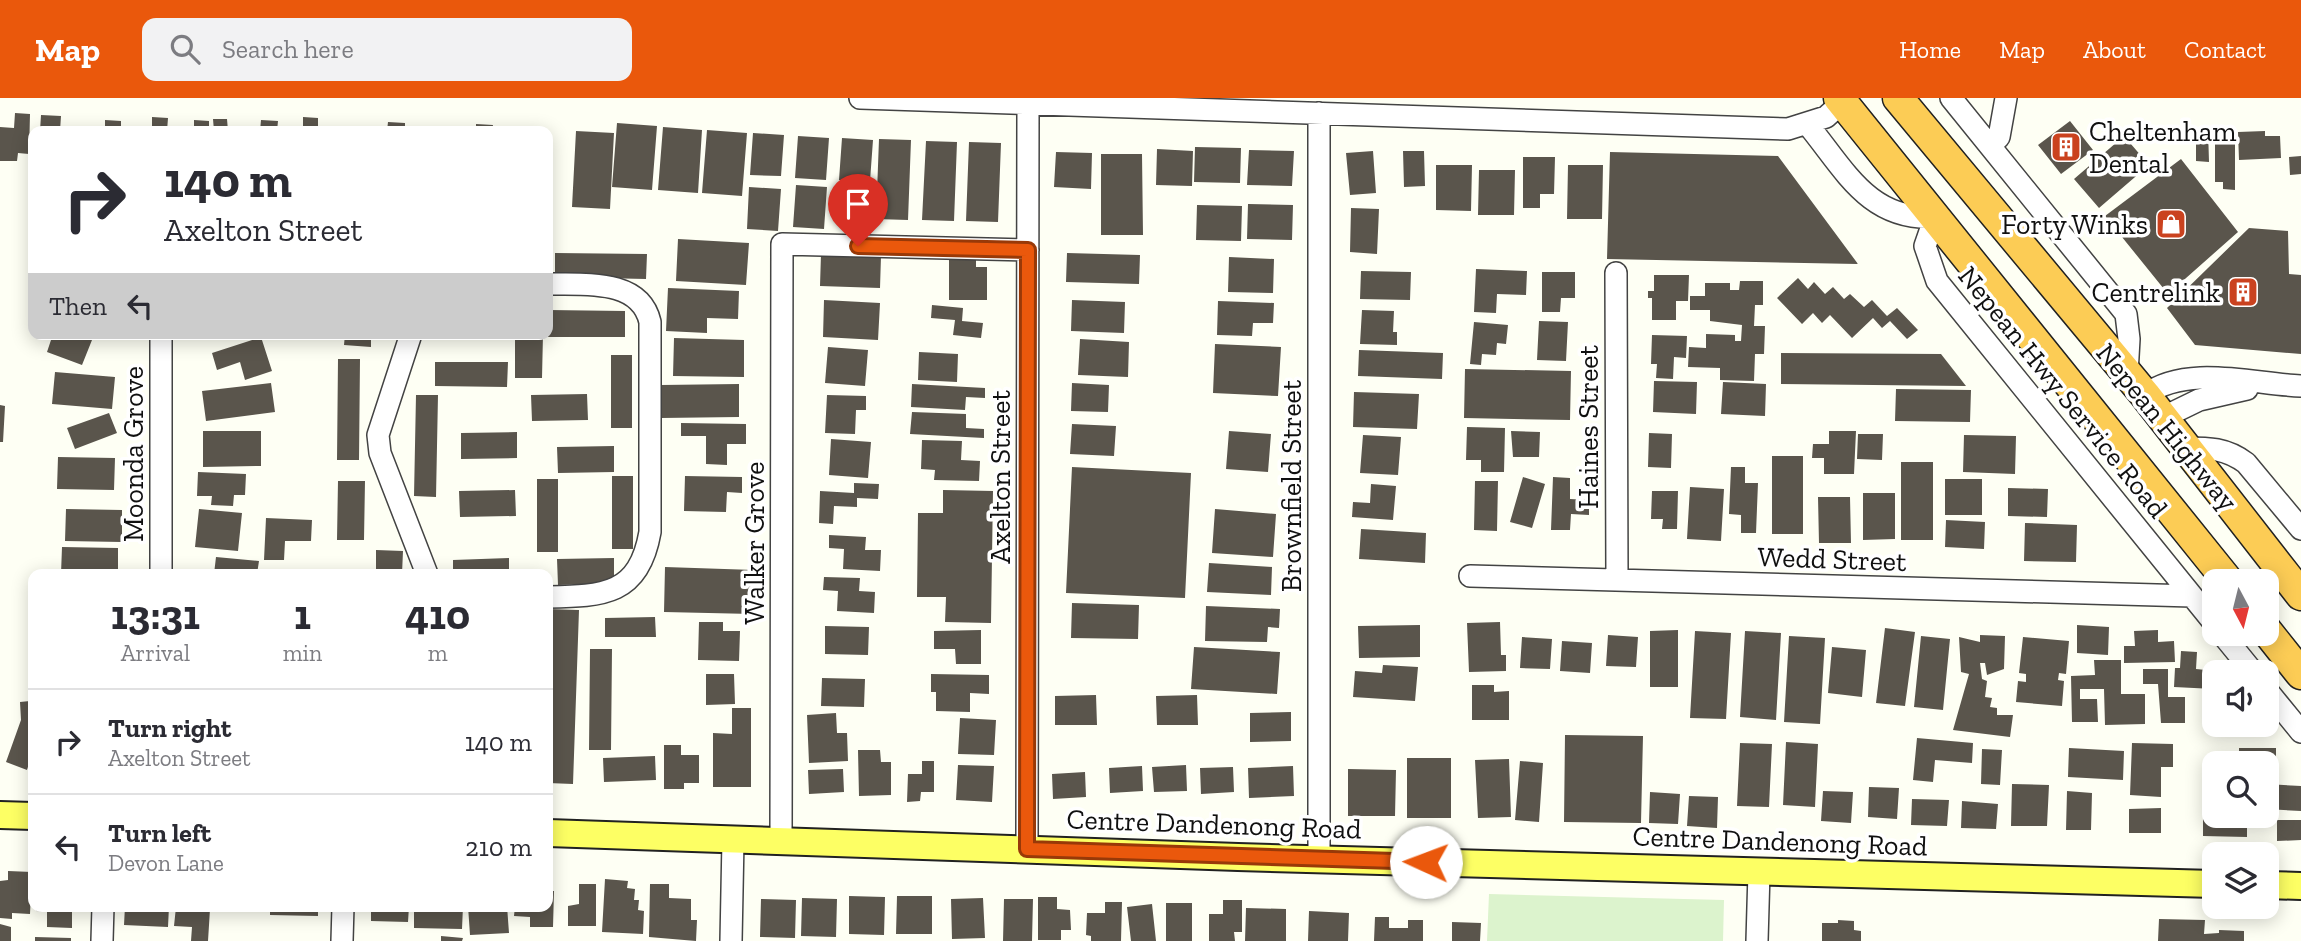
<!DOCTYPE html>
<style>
:root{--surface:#fff;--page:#f2f2f3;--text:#2b2b33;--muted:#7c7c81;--line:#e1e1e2;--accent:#ea580c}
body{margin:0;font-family:"Zilla Slab",serif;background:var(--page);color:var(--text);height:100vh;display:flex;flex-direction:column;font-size:26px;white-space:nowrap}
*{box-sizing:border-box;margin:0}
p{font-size:23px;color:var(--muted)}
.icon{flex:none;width:38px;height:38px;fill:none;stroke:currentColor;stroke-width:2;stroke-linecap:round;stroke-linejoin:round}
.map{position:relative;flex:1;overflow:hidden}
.details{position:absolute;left:28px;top:471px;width:525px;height:343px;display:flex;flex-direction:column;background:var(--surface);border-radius:14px;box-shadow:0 4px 18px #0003}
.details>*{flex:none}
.banner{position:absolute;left:28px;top:28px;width:525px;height:214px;border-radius:14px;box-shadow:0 4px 18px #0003;background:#fff;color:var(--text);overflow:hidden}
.needle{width:46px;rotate:173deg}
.fabs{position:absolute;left:2202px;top:471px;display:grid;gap:14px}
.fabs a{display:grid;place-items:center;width:77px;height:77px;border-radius:14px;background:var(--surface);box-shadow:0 4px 18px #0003;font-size:35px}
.pin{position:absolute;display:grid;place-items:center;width:60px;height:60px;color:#fff;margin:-72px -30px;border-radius:50% 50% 50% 0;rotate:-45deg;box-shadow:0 0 7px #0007}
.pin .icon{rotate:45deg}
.me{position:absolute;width:77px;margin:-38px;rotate:272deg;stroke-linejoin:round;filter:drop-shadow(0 0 5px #0008)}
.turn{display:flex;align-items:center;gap:24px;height:147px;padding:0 21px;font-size:32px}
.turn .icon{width:91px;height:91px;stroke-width:2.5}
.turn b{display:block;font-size:49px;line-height:60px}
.then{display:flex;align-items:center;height:66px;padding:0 21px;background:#0003;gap:14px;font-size:26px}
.eta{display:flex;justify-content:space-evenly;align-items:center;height:119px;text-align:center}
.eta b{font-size:42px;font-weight:800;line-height:49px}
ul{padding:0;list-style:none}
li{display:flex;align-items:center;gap:21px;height:105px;padding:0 21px;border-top:2px solid var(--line)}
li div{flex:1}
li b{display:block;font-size:26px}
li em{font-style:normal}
header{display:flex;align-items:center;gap:42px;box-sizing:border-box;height:98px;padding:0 35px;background:var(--accent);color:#fff}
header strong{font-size:33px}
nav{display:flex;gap:38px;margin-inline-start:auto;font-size:24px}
.search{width:490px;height:63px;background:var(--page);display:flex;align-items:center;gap:18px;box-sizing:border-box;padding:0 24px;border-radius:14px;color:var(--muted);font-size:26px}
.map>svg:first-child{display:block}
</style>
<header>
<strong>Map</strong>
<div class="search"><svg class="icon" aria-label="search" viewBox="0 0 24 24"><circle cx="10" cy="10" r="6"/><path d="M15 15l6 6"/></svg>Search here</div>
<nav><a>Home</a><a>Map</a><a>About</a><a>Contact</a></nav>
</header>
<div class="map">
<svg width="2301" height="843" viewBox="0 0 2301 843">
<rect width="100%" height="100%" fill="#fefff4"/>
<path fill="#dcf3cd" d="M1489,796L1724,802L1723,843H1487Z"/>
<path fill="#5a554c" d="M15,15L30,16L29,56L18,55L17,63H0V29L14,30Z
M41,17L61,18L60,33H40Z
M152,19L168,20L167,33H152Z
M303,19L318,20V29L331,30V33H303Z
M213,21H227L228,33H214Z
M105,22L121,23V33H105Z
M194,22L209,23V33H194Z
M261,22L278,23L277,33H260Z
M2070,23L2093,52L2061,76L2038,47Z
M388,24L405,25V33H387Z
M617,25L657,28L652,92L612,89Z
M476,26L493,27L492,33H476Z
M346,28H362V33H346Z
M663,29L702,32L698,95L658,92Z
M2180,31H2208L2209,64L2196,63V41L2180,42Z
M707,32L747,35L742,98L702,95Z
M576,33L614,35L610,111L572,109Z
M2265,33V38H2280L2281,60L2239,62L2238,34Z
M753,35L784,37L781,78L750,77Z
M2215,36H2235V92L2223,91V84H2215Z
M798,38L829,40L826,82L795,80Z
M2124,38L2149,67L2099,110L2074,81Z
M842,40L873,42L870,83L839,82Z
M879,41L911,42L908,122L876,121Z
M926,43L957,44L954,123L922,122Z
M969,44L1001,45L998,124L966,123Z
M548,46H553L552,75H548Z
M1195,49L1241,50L1240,85L1194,84Z
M1157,51L1193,53L1192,88L1156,87Z
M1249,52L1294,53L1292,88L1247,87Z
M1373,53L1376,95L1350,97L1346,55Z
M1403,53H1424L1425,88L1404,89Z
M1056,54L1092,55L1091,91L1054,89Z
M1610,54L1778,58L1858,166L1607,161Z
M1101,56H1142L1143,137H1101Z
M2301,58V76L2290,77L2289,59Z
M1523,59H1555L1554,96H1540V110H1523Z
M2181,61L2238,134L2168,196L2105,118Z
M1436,67H1472L1471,113L1436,112Z
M1568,67H1603L1602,121H1567Z
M1479,72H1515L1514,117H1478Z
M796,87L827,89L824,131L793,129Z
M749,89L781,91L778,133L747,131Z
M1248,106L1293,107L1292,142L1247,141Z
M1197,107L1242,108L1241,143L1196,142Z
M1351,110L1379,111L1377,156L1350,154Z
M2249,130L2288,133L2289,176L2301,177V256L2195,247L2167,210Z
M678,141L749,145L746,187L676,183Z
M555,155L647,156L646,181L555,179Z
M1067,155L1140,157L1139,186L1066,184Z
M821,156L881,158L880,190L820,188Z
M1229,159L1274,161L1273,195L1228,194Z
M949,160H976V169H987V202H949Z
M1476,171L1527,173L1526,197L1497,196L1496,215L1474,214Z
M1361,173L1411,174L1410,202L1360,201Z
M1542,174H1575V200H1561L1560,214H1542Z
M1654,177H1689L1688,203H1676V222H1652V200H1648V193H1654Z
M1798,180L1808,191L1814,184L1825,196L1833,189L1844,201L1850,196L1864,209L1872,202L1887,218L1897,210L1918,232L1907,241L1890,223L1882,230L1873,220L1852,240L1830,217L1822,225L1813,215L1802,226L1777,200Z
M1740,183H1763V207H1755L1754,228H1765L1764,256H1755L1754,283L1720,282V270L1688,269L1689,249L1706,250V236L1735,237V243H1741L1742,227L1710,223V212H1690V198H1705V185H1730V192H1739Z
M668,190L739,193L738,221L707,220V235L666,233Z
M824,202L880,205L878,242L823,239Z
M1072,202L1125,204L1124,235L1071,233Z
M1218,203L1274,205L1273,225H1253L1252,238L1217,237Z
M932,207L963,210L962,223L983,225L981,240L953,237L955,222L931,220Z
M548,212L625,213V239H548Z
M1362,212L1394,213L1393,234H1397V247L1360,246Z
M1539,223L1568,224L1566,263L1537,262Z
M1474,224L1508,227L1506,246L1497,245L1496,257L1482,256L1481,267L1470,266Z
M53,236H77L92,242L82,267L47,254Z
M345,236H371V249L344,247Z
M515,236H543L542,280H515Z
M1652,237L1687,238L1686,260L1674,259L1673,281L1656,280L1657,266H1651Z
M261,239L272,273L245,282L240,264L217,272L212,255Z
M674,240L744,242V279L673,278Z
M1080,241L1129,244L1128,279L1078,277Z
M1215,246L1281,249L1278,298L1213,295Z
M828,249L868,252L865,288L825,285Z
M1359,252L1443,255L1442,281L1358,278Z
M919,254L958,256L957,284L918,282Z
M1781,255L1941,256L1966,288L1781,286Z
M611,257H632V330H611Z
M338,261H360L359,362H337Z
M435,264H508L507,289L435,288Z
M1465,271L1571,273L1570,322L1464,320Z
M55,274L115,279L112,311L52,306Z
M1654,283L1697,284L1696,316L1653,314Z
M1723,284L1766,286L1765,318L1721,316Z
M271,285L275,314L206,323L202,293Z
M1072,285L1109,287L1108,314L1071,313Z
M739,286V319L661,320V287Z
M912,286L985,290V300L966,299L965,312L911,309Z
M1896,291L1971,292L1970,324L1895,323Z
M1354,294L1419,296L1417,331L1353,329Z
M587,296L588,322L532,323L531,297Z
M416,297H438L436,399L414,398Z
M827,297L866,298V312H856L855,336L825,335Z
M0,307L5,308L3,344H0Z
M912,314L966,316V330L984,331V340L910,336Z
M109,315L117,335L75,351L67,330Z
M681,325L746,326V346H727V367L706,366V338H681Z
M1072,326L1116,328L1114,358L1070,356Z
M1467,329L1505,330L1504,374H1481V362H1466Z
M203,333H261V368L203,369Z
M1229,333L1271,336L1268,374L1226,371Z
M1511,333L1540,334L1539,359H1513Z
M1829,333H1856L1854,376H1824V360H1812L1813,346H1829Z
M517,334V360L461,361V335Z
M1649,335L1672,336L1671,370L1648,369Z
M1858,336H1883L1882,362L1857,361Z
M1363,337L1401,339L1398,377L1360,375Z
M1964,337L2016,338L2015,376L1963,374Z
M831,341L871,344L868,380L829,377Z
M922,342L962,343L961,362L980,363L979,383L934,382L935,372L921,371Z
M614,348V374L558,375L557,349Z
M1772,358H1803V436H1772Z
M58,359L115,360L114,392L57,391Z
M1901,364H1933V442H1901Z
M1072,369L1191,375L1185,500L1066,495Z
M1731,369H1745V385H1758L1756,435H1741V417L1729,416Z
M198,374L246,376L245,397H234L233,408L211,407L212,398H197Z
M612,378H633V451H612Z
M685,378L742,379V395L727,394L726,414L684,413Z
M1523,379L1545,386L1532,430L1510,424Z
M1553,379L1570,380V401L1589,402V417L1571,416L1570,432H1551Z
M537,381H558V454H537Z
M1945,381H1982V417H1945Z
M338,383H365L364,442H337Z
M1475,383H1498L1497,433L1474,432Z
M854,385L879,386L878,401L857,400V409L834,408L833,426L819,425L820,393L854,395Z
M1371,386L1396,388L1393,422L1352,419L1353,404L1370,405Z
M1690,389L1724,391L1721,443L1687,441Z
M2008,390L2048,391L2047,419L2008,418Z
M515,392L516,418L460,419L459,393Z
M943,392L993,393L991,525L945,524L946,499H917L918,415H943Z
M1652,393H1678L1677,431H1662L1663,421H1651Z
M1863,395H1895V441L1863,442Z
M1818,399H1850L1851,445H1819Z
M66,411L122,412V444L65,443Z
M199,411L242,415L238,453L195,449Z
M1215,411L1276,416L1273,459L1212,455Z
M266,420L312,422L311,443H285L284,462H264Z
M1946,422L1985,424L1984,451L1945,449Z
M2025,425L2077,427L2076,464L2024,463Z
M1361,431L1426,435L1425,465L1359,461Z
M829,437L866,439L865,452H881L880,473L843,471L844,451L829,450Z
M62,449L118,450V476H61Z
M376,452L403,453L402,476H376Z
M216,459L259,463L257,476H214Z
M509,460V476H453V462Z
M614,460V485L558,487L557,461Z
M1209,465L1272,469L1271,497L1207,494Z
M665,469L754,472L753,516L664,514Z
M824,479L860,480L859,493L875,494L874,515L837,513L838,493L823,492Z
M1072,505L1139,507L1138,541L1071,540Z
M1206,508L1280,511L1279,530L1268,529L1267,544L1205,543Z
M548,511L579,512L573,686L548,685Z
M655,519L656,539H605V520Z
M699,524H723V533H740L739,563L698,562Z
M1500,524L1501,557H1506V573L1469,574L1467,525Z
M1420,527V559L1359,560L1358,528Z
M2077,527L2109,529L2108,557L2077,555Z
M825,528L869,529L868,557L825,556Z
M1885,530L1915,534L1905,608L1876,605Z
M981,532V566H956L955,551H934V533Z
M1678,532V589H1650V533Z
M2158,532V544L2174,543L2175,564L2124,565V548H2135L2134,533Z
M1695,533L1731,535L1726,621L1690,620Z
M1745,533L1781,535L1776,622L1740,619Z
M1608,537L1638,539L1636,569L1606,568Z
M1980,537L2005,538L2004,571L1987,577L1985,565H1980L1982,581L1987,583L1985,599L1992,600L1990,609L1997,610V617H2013L2010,639L1953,632L1969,576L1961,574L1959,539L1980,544Z
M1789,538L1825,540L1820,626L1784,624Z
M1921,538L1950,541L1943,612L1914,609Z
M1522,539L1552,541L1550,571L1520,570Z
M2023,539L2069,543L2066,576L2059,575L2058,582L2064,583L2062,608L2016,604L2018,583L2026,584V576L2019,575Z
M1562,543L1592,545L1590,575L1560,573Z
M1194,549L1280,554L1277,596L1191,591Z
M1832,549L1866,552L1862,599L1828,595Z
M590,551H612L611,652H589Z
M2181,553L2197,554L2196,571L2206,572V579L2214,580V591L2174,589L2175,570H2180Z
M2094,562H2121V596H2145V626L2105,627L2104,591H2080V601H2097L2098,624H2072L2071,578L2095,577Z
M1383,567L1418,569L1415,603L1353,599L1355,573L1382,575Z
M2143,571H2168V599H2185V625H2161L2158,586H2143Z
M706,576H734L735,606L706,607Z
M931,576L989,577V596L970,595V614L936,613V594H931Z
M822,580L865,581L864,609L821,608Z
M1472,587H1494V594L1509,593V622H1472Z
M1096,597L1097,627H1055V598Z
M1197,597L1198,627H1157L1156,598Z
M30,603L33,653L27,672L6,664L21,622L20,604Z
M732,610H751V689H713V635L732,636Z
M1291,614V643L1250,644V615Z
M836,615L837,635H847L848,663L809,665L807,617Z
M960,620L996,622L994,657L958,656Z
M2213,626H2260V635L2213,633Z
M1565,637L1643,638L1641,725L1564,724Z
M1917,640L1973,645L1972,665L1935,662L1933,684L1913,682Z
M1786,644L1818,646L1815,709L1783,707Z
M1740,645L1772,646L1769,709L1737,708Z
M2132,645L2173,646V669H2161V699L2130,697Z
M664,647H681V657H699V685H684V691H664Z
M2069,650L2124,653L2123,682L2068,679Z
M2239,650H2276V675H2266V665H2239Z
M1982,651L2002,652L2000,687L1981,686Z
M858,652H880L881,664H891V697L859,698Z
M655,658L656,682L604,684L603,660Z
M1407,660H1451V720H1407Z
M1509,661L1511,719L1478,720L1475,662Z
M922,663H934V694H921L920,703L907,704L908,676H922Z
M1520,663L1543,665L1539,724L1515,722Z
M958,667L994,668L992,704L956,702Z
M1186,667L1187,693L1154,694L1152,669Z
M1142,668L1143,693L1110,695L1109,670Z
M1293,668L1294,698L1249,700L1248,670Z
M1233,669L1234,694L1201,696L1200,670Z
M843,671L844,694L809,696L808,672Z
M1348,671L1396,672L1395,718H1348Z
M1085,674L1086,699L1053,701L1052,676Z
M2012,686L2049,687L2047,728H2011Z
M2266,686L2301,688V713L2266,711Z
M1869,689L1899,690L1897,721L1868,719Z
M1823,693L1853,694L1851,725L1821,723Z
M2067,693L2092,695L2091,732H2066Z
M1650,694L1680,696L1678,726L1649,725Z
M1689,698L1718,699L1717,730L1687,728Z
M1912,701L1949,702L1947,728L1911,727Z
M1962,703L1998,706L1996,731L1961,730Z
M2161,710V735H2129V711Z
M2203,719L2247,721V739L2203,738Z
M2277,722H2301V742L2277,743Z
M8,773L32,774L30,816L12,815V821L0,820V783L8,782Z
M605,781L628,783L627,790L635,791L634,802H639L638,812L644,813L643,836L602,834Z
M579,786H596V828H568V808L579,806Z
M650,786H669V800L691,801V822H697L696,843L649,839Z
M548,793H554L553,829H530V819L514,818L515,808H548Z
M849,798L885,799L884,837L849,836Z
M897,798H932V836H896Z
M1038,799H1057V811L1070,812L1071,832H1061V842H1038Z
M802,800L837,801L836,839L801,838Z
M983,800L985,840L952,841L951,801Z
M761,801L796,802L795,840L760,839Z
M1004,801H1033L1032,843H1003Z
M1223,802H1242V834H1234L1235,843H1209V816H1223Z
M1105,804H1122L1121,843H1091V838L1086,837L1087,815H1105Z
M1166,805H1192V843H1166Z
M1152,806L1156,843H1131L1127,809Z
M36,808H72V830L47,829V814L36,813Z
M125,808H169L168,829L124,827Z
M226,808H261V813H226Z
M270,808H318V818L270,817Z
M371,808H409L408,824L371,823Z
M414,808H463L462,831L414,830Z
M468,808H507L509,835L470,837Z
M176,809L210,811L208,843H191L192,829L174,828Z
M1246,810L1286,811V843H1245Z
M1309,813L1349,815L1348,843H1308Z
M1375,819H1389V830H1408V822H1423V843H1374Z
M2159,821L2205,822L2204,836L2219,835V832L2244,833V843H2158Z
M1838,822L1854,823V832L1861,833V843H1822V825H1838Z
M1452,824L1481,825L1480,843H1452Z
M0,826L11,829V843H0Z
M441,838L463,840L462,843H441Z
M35,839L71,840V843H35Z"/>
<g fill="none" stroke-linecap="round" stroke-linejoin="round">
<g stroke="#434343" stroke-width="24">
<path id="minor" d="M860,0L1788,31L1826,19L1847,0
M1951,0L2126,216L2129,241L2127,276
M1319,15V761
M1808,27C1845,72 1869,123 1935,119L1925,148L1937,183L2214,525
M1990,48L1999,39L2006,0
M1616,175L1617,482
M548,186C584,187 640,180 650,224V434C639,497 604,498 548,499
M411,236L378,337L380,355L427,476
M2145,297C2187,266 2253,286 2301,288
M2162,320L2199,302L2247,291
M2185,350C2209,350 2226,350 2246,365L2301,431
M161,476V236
M1470,478L2192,498
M2222,536L2253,574
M2266,591L2301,634
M781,744L782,146L1028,152
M1027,751L1028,6
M102,843L103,808
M342,843L343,808
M731,843L733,742
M1757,843L1759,774"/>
</g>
<g stroke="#212121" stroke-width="30">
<path id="major" d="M0,717L33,718
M548,735L1238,759L2214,786
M2266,787L2301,788"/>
</g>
<g stroke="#212121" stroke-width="33">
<path id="highway" d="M1839,0L2228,483
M1898,0L2145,297L2301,497
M2266,532L2301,576"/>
</g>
<use href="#minor" stroke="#fff" stroke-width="21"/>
<use href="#major" stroke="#fdff64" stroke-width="26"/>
<use href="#highway" stroke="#fccc55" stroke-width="30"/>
</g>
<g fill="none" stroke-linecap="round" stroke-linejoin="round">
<g stroke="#983908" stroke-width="18">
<path id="route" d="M858,148L1028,152L1027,751L1426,764"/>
</g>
<use href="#route" stroke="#ea580c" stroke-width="12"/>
</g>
<defs>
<g id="building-square" transform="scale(1.575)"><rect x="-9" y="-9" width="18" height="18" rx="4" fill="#ca421f" stroke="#fff"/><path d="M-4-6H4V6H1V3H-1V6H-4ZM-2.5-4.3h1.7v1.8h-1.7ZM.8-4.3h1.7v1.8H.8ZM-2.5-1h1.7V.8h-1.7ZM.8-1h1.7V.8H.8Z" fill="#fff"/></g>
<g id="shop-square" transform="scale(1.575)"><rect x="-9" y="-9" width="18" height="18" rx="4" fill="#ca421f" stroke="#fff"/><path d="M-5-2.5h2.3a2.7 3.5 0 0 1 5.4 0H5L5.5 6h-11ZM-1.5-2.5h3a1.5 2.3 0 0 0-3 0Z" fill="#fff"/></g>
</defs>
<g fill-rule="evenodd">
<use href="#building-square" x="2066" y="49"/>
<use href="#shop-square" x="2171" y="126"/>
<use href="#building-square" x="2243" y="194"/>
</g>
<g text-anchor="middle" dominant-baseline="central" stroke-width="7" stroke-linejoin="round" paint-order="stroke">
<g font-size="28" fill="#101010" stroke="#fff" text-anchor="end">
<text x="2089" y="33" text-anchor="start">Cheltenham<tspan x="2089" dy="32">Dental</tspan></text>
<text x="2148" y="126">Forty Winks</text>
<text x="2220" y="194">Centrelink</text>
</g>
<g font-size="28" fill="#101010" stroke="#fff">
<text transform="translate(2063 294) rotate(51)">Nepean Hwy Service Road</text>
<text transform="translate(1588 329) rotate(-90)">Haines Street</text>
<text transform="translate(2167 329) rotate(51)">Nepean Highway</text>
<text transform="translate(133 356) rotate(-90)">Moonda Grove</text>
<text transform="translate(1000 379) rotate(-90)">Axelton Street</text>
<text transform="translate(1291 388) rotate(-90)">Brownfield Street</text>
<text transform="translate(754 445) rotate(-90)">Walker Grove</text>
<text transform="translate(1832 461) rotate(2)">Wedd Street</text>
<text transform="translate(1214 726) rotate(2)">Centre Dandenong Road</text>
<text transform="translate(1780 743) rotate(2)">Centre Dandenong Road</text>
</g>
</g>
</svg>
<div class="fabs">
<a><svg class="needle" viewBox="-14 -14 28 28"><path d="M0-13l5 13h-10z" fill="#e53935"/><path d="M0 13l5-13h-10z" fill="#7c7c81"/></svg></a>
<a><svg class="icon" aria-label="sound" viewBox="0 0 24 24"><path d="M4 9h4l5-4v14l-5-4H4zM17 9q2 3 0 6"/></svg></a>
<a><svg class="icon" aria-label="search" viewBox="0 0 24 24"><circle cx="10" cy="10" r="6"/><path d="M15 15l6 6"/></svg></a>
<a><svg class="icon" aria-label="layers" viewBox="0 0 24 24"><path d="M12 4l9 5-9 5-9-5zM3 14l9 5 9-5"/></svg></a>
</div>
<div class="pin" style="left:858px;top:148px;background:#d93025"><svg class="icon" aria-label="arrive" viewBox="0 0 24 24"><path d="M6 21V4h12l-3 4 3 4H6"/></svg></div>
<svg class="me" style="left:1426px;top:764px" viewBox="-20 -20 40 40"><circle r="19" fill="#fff"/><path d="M0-13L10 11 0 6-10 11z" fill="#ea580c"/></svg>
<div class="banner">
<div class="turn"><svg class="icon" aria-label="right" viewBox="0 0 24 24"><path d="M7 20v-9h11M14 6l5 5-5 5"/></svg><div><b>140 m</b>Axelton Street</div></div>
<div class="then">Then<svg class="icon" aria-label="left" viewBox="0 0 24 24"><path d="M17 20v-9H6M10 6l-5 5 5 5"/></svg></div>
</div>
<section class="details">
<div class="eta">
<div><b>13:31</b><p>Arrival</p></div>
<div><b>1</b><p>min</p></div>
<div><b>410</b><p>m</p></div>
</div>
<ul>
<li><svg class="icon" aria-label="right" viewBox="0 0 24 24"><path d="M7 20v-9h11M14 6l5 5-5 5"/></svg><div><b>Turn right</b><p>Axelton Street</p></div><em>140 m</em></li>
<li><svg class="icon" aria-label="left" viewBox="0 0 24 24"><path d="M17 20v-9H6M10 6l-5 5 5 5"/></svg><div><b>Turn left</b><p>Devon Lane</p></div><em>210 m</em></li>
</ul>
</section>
</div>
